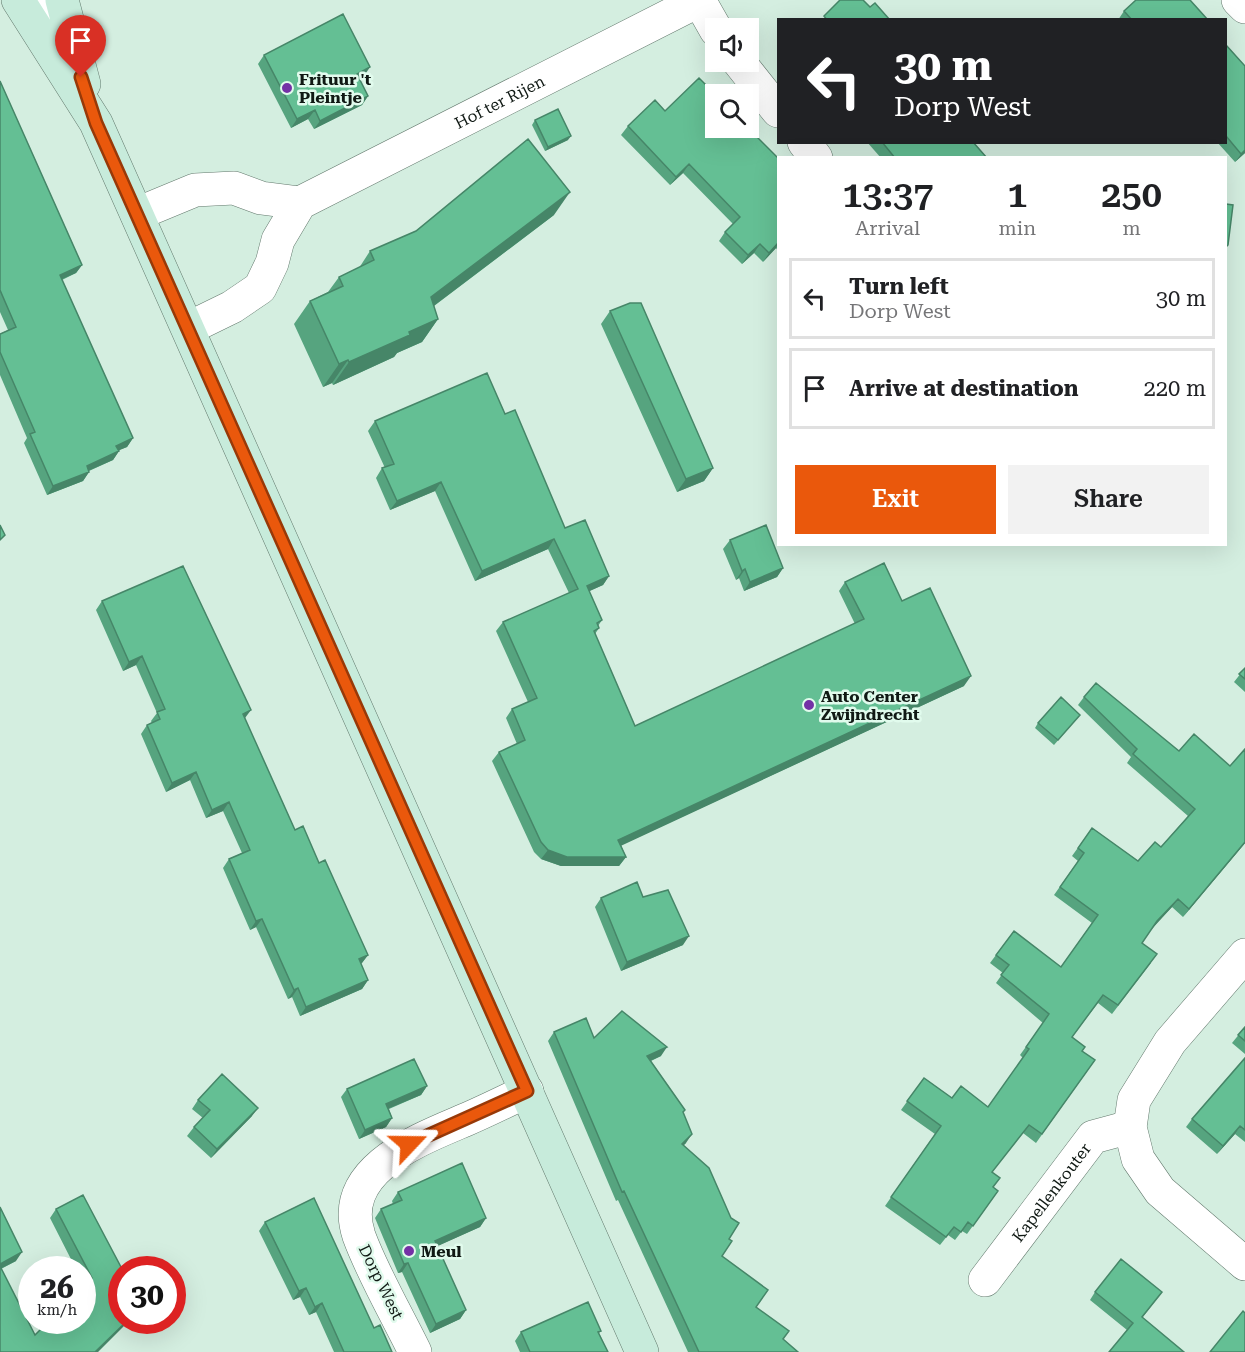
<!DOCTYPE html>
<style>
:root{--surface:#fff;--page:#f2f2f2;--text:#202124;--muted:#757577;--line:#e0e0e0;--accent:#ea580c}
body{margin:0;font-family:"Roboto Serif",serif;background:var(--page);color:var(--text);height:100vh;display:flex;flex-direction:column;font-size:22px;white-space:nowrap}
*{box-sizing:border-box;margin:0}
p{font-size:20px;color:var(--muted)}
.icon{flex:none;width:33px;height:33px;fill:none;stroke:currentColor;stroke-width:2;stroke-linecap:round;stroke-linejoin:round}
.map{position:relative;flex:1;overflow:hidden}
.sheet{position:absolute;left:777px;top:156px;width:450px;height:390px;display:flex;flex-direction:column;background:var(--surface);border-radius:0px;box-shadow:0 6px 24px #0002}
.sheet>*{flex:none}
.guide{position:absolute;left:777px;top:18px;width:450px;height:126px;border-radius:0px;box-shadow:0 6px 24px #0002;background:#202124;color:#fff;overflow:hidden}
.buttons{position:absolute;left:705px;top:18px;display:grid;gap:12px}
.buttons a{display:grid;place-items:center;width:54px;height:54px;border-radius:0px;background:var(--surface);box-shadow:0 6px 24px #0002;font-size:30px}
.speed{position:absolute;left:18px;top:1256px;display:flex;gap:12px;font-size:30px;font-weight:700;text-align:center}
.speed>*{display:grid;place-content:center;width:78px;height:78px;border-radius:50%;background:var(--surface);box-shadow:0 6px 24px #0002;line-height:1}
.speed small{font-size:15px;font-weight:400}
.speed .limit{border:9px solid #d22;background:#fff;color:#111}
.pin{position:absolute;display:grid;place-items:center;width:51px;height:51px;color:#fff;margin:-62px -26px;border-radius:50% 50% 50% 0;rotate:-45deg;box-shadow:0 0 6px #0007}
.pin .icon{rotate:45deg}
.me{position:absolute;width:66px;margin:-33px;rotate:67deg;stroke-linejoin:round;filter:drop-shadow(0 0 4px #0008)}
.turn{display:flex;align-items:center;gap:21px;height:126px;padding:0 18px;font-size:27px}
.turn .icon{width:78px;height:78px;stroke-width:2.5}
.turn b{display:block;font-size:42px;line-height:51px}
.eta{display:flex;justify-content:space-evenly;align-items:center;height:102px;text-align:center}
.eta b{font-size:36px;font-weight:600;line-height:42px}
.primary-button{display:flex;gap:12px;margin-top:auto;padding:12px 18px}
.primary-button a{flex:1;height:69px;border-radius:0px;background:var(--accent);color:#fff;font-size:24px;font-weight:600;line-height:69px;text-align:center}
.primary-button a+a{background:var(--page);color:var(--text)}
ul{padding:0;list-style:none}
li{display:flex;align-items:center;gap:18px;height:81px;margin:0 12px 9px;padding:0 6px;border:3px solid var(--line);border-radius:0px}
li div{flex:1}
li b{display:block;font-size:22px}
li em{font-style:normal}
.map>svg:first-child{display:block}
</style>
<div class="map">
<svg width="1245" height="1352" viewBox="0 0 1245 1352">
<rect width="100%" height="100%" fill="#d4eee0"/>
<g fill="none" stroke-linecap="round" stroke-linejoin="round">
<g stroke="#63796d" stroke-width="20">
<path id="lane" d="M41,0L60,42"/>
</g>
<g stroke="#63796d" stroke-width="34">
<g id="street">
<path d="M699,0L716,30"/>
<path d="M1238,0L1245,7"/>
<path d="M739,62L778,111"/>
<path d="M804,142L816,158"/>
<path d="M137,214L195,190L234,188L261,198L300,203"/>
<path id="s1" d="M189,328L232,307L260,288L272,263L278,240L300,203L700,0"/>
<path d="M1245,955L1170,1042L1134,1100L1130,1127L1138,1159L1160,1191L1245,1264"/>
<path id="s2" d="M985,1280L1093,1137L1130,1127"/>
<path d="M415,1352C398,1317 372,1272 359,1236C337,1170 418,1140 465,1120C486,1111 506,1101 527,1091"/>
</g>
</g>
<g stroke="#63796d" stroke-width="34">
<path id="secondary" d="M18,0L96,123L642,1352
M62,0L84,84"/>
</g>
<use href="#lane" stroke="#fff" stroke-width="18"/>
<use href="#street" stroke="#fff" stroke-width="33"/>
<use href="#secondary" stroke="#c7ebdb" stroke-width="33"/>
</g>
<path fill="#56a47f" d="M1124,11L1208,20H1118Z
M1226,45L1245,66V153L1235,162L1217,142H1226Z
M264,55L364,76L359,78L368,96L362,105L314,129L308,119L291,128L258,64Z
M0,81L82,265L76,273L62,280L133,438L127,447L119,450V451L113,460L89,471V472L83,481L47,495L24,443L27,438L0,375V334L8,330L0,312Z
M665,111L778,158V251L776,248L763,262L754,253L742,264L719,241L725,232L733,224L683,173L670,185L621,135L628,126Z
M535,120L568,140L545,151L532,125Z
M867,142H973L987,158H881Z
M554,215L434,306L438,319L422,342L397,353L394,357L333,385L332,383L323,387L294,324L310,301L328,292L339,277L359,268L370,251Z
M610,311L713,468L704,481L677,492L601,324Z
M505,414L565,528L609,576L603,585L589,591L602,620L598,626L599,628L595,634L635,726L855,624L839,591L845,582L902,601L964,686L621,845L626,857L619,866H561L541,859L534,852L492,761L499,752L517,744L506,718L512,709L528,702L496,631L503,622L569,593L548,549L475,581L435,491L390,510L376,478L382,468H385L368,431L375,421Z
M730,540L783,568L777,577L744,591L739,578L736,580L723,549Z
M102,601L245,719L295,830L319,863L368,955L361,964L368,980L362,989L300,1016L292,997L288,999L256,927L250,930L223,868L229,859L242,853L223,811L206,818L190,780L166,792L141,734L147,725L152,723L151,721L157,713L136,665L123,671L96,610Z
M1245,668V692L1234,682Z
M1084,697L1179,751L1230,766L1245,749V843L1183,917L1172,907L1151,929L1142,943L1151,963L1112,1014L1098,1003L1072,1037L1082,1051L1095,1060L1036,1143L1023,1133L992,1172L993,1187L998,1191L967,1234L962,1231L955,1240L948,1235L940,1245L885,1206L935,1134L901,1110L924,1078L952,1098L988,1107L1023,1058L1020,1055L1043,1023L996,983L1003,973L990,963L1014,931L1061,967L1092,923L1054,895L1078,861L1072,856L1092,828L1138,861L1161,847L1188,816L1127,763L1131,757L1078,705Z
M1080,715L1054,745L1035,728L1038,723Z
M643,897L683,945L621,971L595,907L601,898Z
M1245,1027V1054L1232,1043Z
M554,1032L594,1038L661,1056L651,1061L685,1110L683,1113L686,1143L683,1146L729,1239L722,1256L756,1307L783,1339L798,1352H688L618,1200L616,1201L548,1041Z
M1245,1058V1142L1235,1134L1217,1154L1186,1127L1192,1119Z
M427,1086L421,1095L389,1109L392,1118L386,1127L359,1139L341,1097L347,1089Z
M198,1100L252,1116L211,1158L187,1136L194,1127L203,1118L192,1109Z
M398,1192L486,1218L480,1227L437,1246L466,1310L460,1319L430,1333L402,1272L398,1273L375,1218L381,1209L393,1204L392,1201Z
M0,1207L16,1261L1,1269L35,1335L85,1285L82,1281V1269H76L50,1218L56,1209L122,1269L98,1352H0Z
M265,1222L374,1328L392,1352H334L316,1312L309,1315L300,1297L293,1300L259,1231Z
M1095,1292H1162L1142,1318L1127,1330L1090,1300Z
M601,1331L599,1333L608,1352H520L515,1341L521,1332Z"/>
<path fill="#468668" d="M370,67L364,76L351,82L357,74Z
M368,96L362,105L314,129L320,121Z
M315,110L308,119L291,128L297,119Z
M571,136L568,140L545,151L548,147Z
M1245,150V153L1235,162L1241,154Z
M689,164L683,173L670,185L676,177Z
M570,192L554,215L415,320L431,297Z
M778,243L776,248L763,262L769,253Z
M760,244L754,253L742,264L748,255Z
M82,265L76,273L53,283L60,275Z
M438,319L422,342L397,353L394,357L333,385L349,362L409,332Z
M348,360L332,383L323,387L339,364Z
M133,438L127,447L110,454L116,446Z
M119,451L113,460L81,474L87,466Z
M713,468L704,481L677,492L686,479Z
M89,472L83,481L47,495L53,486Z
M441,482L435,491L390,510L397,501Z
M554,539L548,549L475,581L482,571Z
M783,568L777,577L744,591L750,582Z
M745,569L739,578L736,580L742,571Z
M609,576L603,585L581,595L587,586Z
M142,656L136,665L123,671L129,662Z
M971,676L964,686L612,850L618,840Z
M251,710L245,718L243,714Z
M196,772L190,780L166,792L172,783Z
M229,802L223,811L206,818L212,810Z
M1245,842V843L1183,917L1189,909Z
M548,850L626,857L619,866H561L541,859Z
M1178,899L1172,907L1151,930L1157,921Z
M262,919L256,927L250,930L256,921Z
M689,936L683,945L621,971L627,962Z
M368,955L362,963L353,968L359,959Z
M368,980L362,989L300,1016L306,1007Z
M298,988L292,997L288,999L294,990Z
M667,1047L661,1056L641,1065L647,1056Z
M427,1086L421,1095L380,1112L386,1104Z
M258,1108L252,1116L211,1158L217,1149Z
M392,1118L386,1127L359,1139L365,1130Z
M1240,1126L1235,1134L1217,1154L1223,1146Z
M692,1134L686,1143L675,1153L682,1144Z
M486,1218L480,1227L429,1250L435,1241Z
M22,1252L16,1261L0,1269V1264Z
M408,1263L402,1272L398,1273L404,1264Z
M306,1288L300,1297L293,1300L299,1291Z
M322,1303L316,1312L309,1315L315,1307Z
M466,1310L460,1319L430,1333L436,1324Z
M128,1320H130L98,1352H95Z"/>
<path fill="#64bf94" stroke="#468668" stroke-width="1.5" d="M840,0H863L870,7L875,3L890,20H827L824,16Z
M1136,0H1190L1208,20H1132L1124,11Z
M343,14L370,67L357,74L368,96L320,121L315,110L297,119L264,55Z
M1226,45L1245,66V150L1241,154L1226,136Z
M699,78L716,95V128H748L778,158V243L769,253L760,244L748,255L725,232L740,217L689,164L676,177L628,126L655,100L665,111Z
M0,81L82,265L60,275L133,438L116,446L119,451L87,466L89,472L53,486L30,434L35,432L0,352V334L16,327L0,290Z
M558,109L571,136L548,147L535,120Z
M528,139L570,192L431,297L438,319L409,332L410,335L349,362L348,360L339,364L310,301L343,286L339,277L374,260L370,251L416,231Z
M882,142H973L987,158H895Z
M1226,204L1233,205L1228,245L1226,247Z
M630,303H641L713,468L686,479L610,311Z
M487,373L505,414L515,410L565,528L585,520L609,576L587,586L602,620L597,623L599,628L594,631L635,726L864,619L845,582L884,563L902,601L930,588L971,676L618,840L626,857H567L548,850L541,842L499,752L525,740L512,709L537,698L503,622L578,589L554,539L482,571L441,482L397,501L382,468L394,464L375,421Z
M0,525L5,535L0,540Z
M766,525L783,568L750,582L745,569L742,571L730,540Z
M183,566L251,710L243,714L295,830L303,826L319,863L325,860L368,955L359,959L368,980L306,1007L298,988L294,990L262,919L256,921L229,859L250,850L229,802L212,810L196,772L172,783L147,725L160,719L157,712L165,709L142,656L129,662L102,601Z
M1245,668V679L1239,674Z
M1096,683L1179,751L1194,734L1230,766L1245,749V842L1189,909L1178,899L1157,921L1142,943L1157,954L1118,1005L1103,995L1072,1037L1085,1047L1082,1051L1095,1060L1042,1134L1029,1125L992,1172L1000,1178L993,1187L998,1191L973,1226L968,1222L961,1232L954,1227L946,1237L891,1197L941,1126L907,1101L924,1078L952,1098L961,1086L988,1107L1029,1049L1026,1047L1049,1014L1001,975L1009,965L996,955L1014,931L1061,967L1098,915L1060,887L1084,853L1078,848L1092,828L1138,861L1155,842L1161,847L1195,809L1133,754L1137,749L1084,697Z
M1061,697L1080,715L1058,740L1038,723Z
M637,882L643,897L668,890L689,936L627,962L601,898Z
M622,1011L667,1047L647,1056L685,1110L683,1112L692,1134L682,1144L709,1168L731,1218L739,1223L729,1239L732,1241L722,1256L768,1290L756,1307L789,1331L783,1339L798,1352H699L624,1191L622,1192L554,1032L586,1018L594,1038Z
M1245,1027V1041L1238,1035Z
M1245,1058V1130L1240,1126L1223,1146L1192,1119Z
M414,1059L427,1086L386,1104L392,1118L365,1130L347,1089Z
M222,1074L258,1108L217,1149L194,1127L210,1110L198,1100Z
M462,1163L486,1218L435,1241L466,1310L436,1324L408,1263L404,1264L381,1209L402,1200L398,1192Z
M83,1195L122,1269V1320H128L95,1352H0V1266L35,1335L50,1320H82V1287L92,1278L56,1209Z
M314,1198L374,1328L380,1325L392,1352H344L322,1303L315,1307L306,1288L299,1291L265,1222Z
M0,1207L22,1252L0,1264Z
M1121,1259L1162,1292L1142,1317L1184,1352H1109L1133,1323L1095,1292Z
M588,1302L601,1331L598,1332L608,1352H530L521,1332Z
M1243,1311L1245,1313V1352H1210Z"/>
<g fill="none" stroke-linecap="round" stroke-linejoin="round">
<g stroke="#983908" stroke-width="15">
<path id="route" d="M81,77L96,123L527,1091L409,1144"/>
</g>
<use href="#route" stroke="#ea580c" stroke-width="10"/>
</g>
<g fill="#7431a6" stroke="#e1fbed" stroke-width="2">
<circle cx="287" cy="88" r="6"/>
<circle cx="809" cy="705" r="6"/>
<circle cx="409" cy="1251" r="6"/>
</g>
<g text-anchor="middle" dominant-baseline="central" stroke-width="5" stroke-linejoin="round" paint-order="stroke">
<g font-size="16" font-weight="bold" fill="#101914" stroke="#e1fbed" text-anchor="start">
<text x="299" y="79">Frituur 't<tspan x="299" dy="18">Pleintje</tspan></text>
<text x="821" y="696">Auto Center<tspan x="821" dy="18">Zwijndrecht</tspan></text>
<text x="421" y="1251">Meul</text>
</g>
<g font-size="16" fill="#101914" stroke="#e1fbed">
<text stroke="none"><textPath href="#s1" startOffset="400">Hof ter Rijen</textPath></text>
<text stroke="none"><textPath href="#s2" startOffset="110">Kapellenkouter</textPath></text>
<text transform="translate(381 1282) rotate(64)">Dorp West</text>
</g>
</g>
</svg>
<div class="buttons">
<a><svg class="icon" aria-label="sound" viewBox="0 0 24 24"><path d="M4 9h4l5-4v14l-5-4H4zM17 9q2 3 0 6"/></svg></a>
<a><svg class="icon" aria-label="search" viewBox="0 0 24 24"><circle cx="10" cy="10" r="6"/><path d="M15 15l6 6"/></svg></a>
</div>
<div class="speed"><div>26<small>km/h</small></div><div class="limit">30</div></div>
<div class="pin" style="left:81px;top:77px;background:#d93025"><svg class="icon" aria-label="arrive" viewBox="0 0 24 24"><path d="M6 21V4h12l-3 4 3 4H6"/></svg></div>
<svg class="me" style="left:409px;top:1144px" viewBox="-20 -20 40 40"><path d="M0-17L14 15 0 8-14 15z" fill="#ea580c" stroke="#fff" stroke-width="4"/></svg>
<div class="guide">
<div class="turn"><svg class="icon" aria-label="left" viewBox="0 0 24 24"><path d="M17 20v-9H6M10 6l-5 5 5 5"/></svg><div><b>30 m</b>Dorp West</div></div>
</div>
<section class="sheet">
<div class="eta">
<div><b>13:37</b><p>Arrival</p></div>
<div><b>1</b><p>min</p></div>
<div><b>250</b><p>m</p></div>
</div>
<ul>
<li><svg class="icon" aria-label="left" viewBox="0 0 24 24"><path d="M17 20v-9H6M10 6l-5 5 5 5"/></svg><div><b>Turn left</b><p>Dorp West</p></div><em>30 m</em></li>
<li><svg class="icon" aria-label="arrive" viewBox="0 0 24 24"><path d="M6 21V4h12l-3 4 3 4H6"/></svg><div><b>Arrive at destination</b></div><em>220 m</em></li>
</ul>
<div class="primary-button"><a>Exit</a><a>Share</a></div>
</section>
</div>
